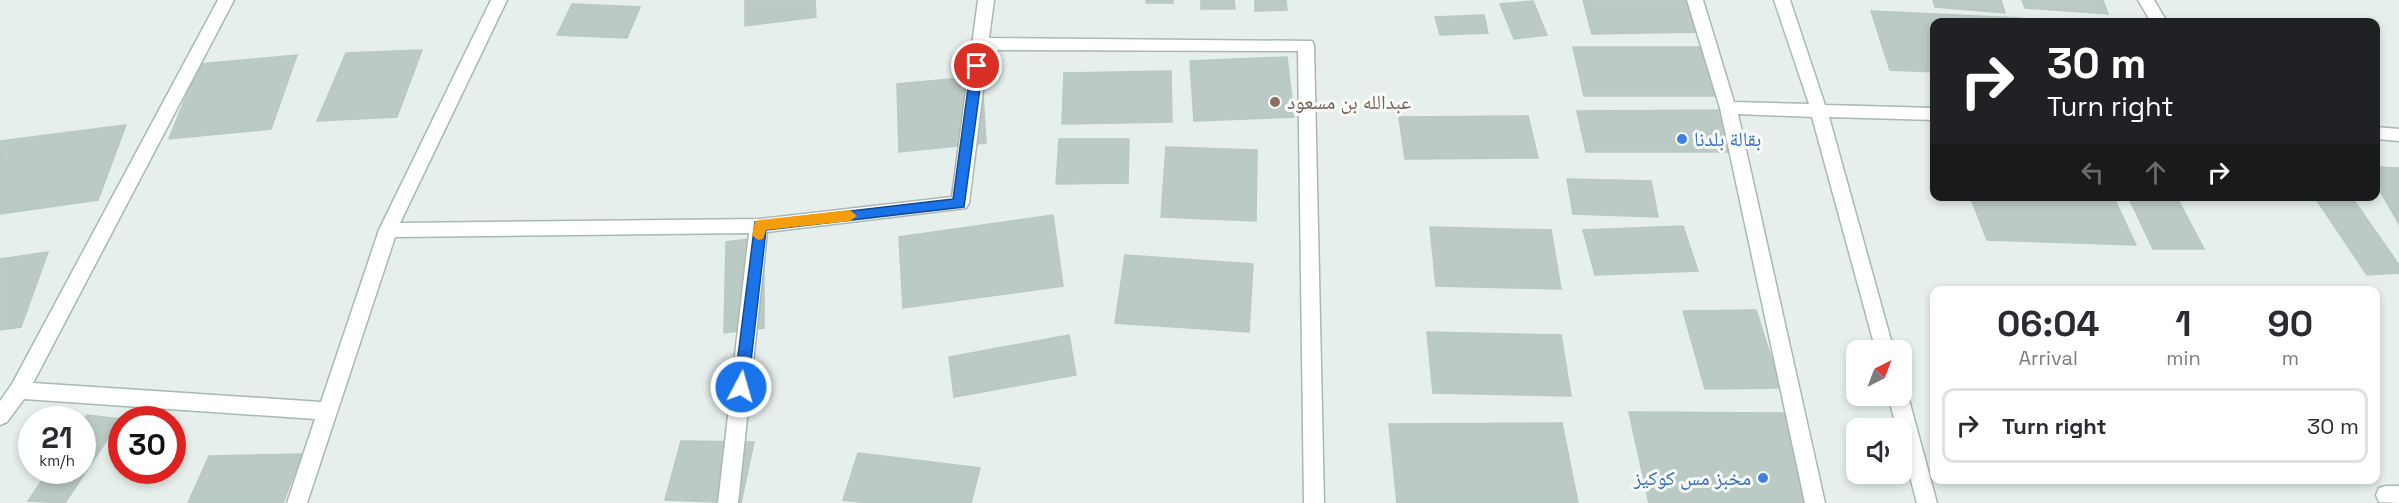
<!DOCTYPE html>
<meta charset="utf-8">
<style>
:root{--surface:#fff;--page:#f7f7f7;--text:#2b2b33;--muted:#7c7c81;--line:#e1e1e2}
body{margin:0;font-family:"Space Grotesk","Noto Naskh Arabic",sans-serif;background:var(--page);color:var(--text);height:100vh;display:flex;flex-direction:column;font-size:22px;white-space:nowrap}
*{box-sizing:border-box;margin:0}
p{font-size:20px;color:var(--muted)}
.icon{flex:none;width:33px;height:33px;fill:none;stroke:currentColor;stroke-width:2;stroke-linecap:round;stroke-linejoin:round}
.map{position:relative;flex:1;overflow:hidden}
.panel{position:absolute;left:1930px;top:286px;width:450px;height:198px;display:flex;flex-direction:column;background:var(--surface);border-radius:12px;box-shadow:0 3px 9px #0003}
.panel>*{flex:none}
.guide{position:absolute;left:1930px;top:18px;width:450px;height:183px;border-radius:12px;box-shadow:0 3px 9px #0003;background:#202124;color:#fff;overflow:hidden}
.needle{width:39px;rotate:42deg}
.fabs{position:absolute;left:1846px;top:340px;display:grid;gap:12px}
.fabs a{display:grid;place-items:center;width:66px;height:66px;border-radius:12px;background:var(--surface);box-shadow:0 3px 9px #0003;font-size:30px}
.speed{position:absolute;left:18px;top:406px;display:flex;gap:12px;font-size:30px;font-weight:700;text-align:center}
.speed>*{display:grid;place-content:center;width:78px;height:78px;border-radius:50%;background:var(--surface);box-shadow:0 3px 9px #0003;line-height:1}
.speed small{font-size:15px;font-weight:400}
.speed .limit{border:9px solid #d22;background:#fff;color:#111}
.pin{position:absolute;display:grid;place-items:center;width:51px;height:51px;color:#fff;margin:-26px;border:3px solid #fff;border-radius:50%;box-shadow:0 2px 6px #0007}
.me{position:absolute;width:66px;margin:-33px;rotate:6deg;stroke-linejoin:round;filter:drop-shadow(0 0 4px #0008)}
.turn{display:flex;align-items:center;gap:21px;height:126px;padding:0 18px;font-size:27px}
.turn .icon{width:78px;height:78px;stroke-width:2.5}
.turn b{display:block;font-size:42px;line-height:51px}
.lanes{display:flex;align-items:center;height:57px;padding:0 18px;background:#0003;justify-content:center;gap:30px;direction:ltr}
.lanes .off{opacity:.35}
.eta{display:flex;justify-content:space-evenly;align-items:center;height:102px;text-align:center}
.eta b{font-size:36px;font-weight:700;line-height:42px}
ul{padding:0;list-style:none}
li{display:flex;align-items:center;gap:18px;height:75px;margin:0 12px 9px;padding:0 6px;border:3px solid var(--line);border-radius:12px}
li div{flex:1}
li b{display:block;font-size:22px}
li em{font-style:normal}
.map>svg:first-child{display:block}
</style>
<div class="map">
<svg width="2399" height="503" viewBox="0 0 2399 503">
<rect width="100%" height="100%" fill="#e6efeb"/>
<path fill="#bbcac4" stroke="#b8c9c2" stroke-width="1.5" d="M745,0H815L816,17L745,26Z
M1146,0H1173V3H1146Z
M1201,0H1234L1235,9H1201Z
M1255,0H1286L1287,10L1255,11Z
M1583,0H1688L1699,32L1592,34Z
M1933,0H2001L2005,13L1935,7Z
M2022,0H2103L2108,14L2025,8Z
M1533,1L1547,35L1514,39L1500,4Z
M572,4L640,7L627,38L557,35Z
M1871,11L2021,18L2022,22H1935V72L1890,70Z
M1484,15L1488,33L1440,35L1435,17Z
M1573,47H1704L1720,96H1584Z
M422,50L397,117L317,121L346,53Z
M297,55L271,129L169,139L199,64Z
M1287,57L1294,117L1194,121L1190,61Z
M1171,71L1172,122L1062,124L1064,73Z
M982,76L986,143L899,152L897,84Z
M1728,110L1740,152H1586L1577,111Z
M1528,116L1538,158L1405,159L1399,117Z
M126,125L98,200L0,214L1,141Z
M1059,139H1129L1128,183L1056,184Z
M1166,147L1257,150L1256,221L1161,217Z
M2376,167L2399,168V224L2376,184Z
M1567,179L1651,181L1658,217L1573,214Z
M1970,196H2113L2136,245L1987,240Z
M2128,196H2176L2204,249H2153Z
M2314,196H2351L2399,265V273L2367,275Z
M1053,215L1063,286L903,308L899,237Z
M1683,226L1698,271L1595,275L1583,230Z
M1430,227L1551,230L1561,289L1436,286Z
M764,237V328L724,333L726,242Z
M48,252L21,327L0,330V259Z
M1125,255L1253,264L1249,332L1115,323Z
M2151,287L2193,291H2153Z
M1756,310L1781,388L1705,389L1683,311Z
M1427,332L1561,335L1571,396L1433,393Z
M1069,335L1076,375L954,397L949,357Z
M1629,412L1798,413L1825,503H1649Z
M87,415L121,419L65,503L28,501L48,471H82V421Z
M1562,423L1578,503H1397L1389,424Z
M681,441L754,442L741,503L665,500Z
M858,453L980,468L971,503H867L843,500Z
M302,454L283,503H188L209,456Z"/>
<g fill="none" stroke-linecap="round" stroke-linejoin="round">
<g stroke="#a8b8b2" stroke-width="3">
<path id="minor" d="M218,0H234L33,383L321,402L379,230L491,0H507L400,223L759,219L952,197L978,0H994L989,38L1312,41L1314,45L1324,503H1304L1298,51L988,50L969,203L966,208L767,232L738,503H718L749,233L395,237L307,503H287L315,419L24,399L7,422L0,425V401L12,384Z
M1687,0H1703L1734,102L1809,104L1774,0H1790L1825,105L1935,108V120L1829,117L1894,351H1876L1812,117L1738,114L1825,503H1805L1720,108Z
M2138,0H2154L2167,22H2151Z
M2376,127L2399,129V141L2376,139Z
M1902,389L1908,396L1937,503H1917L1902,447V429H1897L1888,396H1902Z
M2386,486H2399V503L2379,502L2376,495L2379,488Z"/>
</g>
<use href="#minor" fill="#fff" fill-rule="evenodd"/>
</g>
<path fill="#1a73e8" stroke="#114b97" stroke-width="1.5" d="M977,62L983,66L964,207L766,230L748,387L746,392L741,394L736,392L734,387L755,222L953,199L971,66Z"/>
<path fill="#f59e0b" d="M850,210L857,216L850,221L766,230L763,239L758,240L752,235L755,222L759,220Z"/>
<circle fill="#8d6e63" stroke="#f7fbf9" stroke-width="2" cx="1275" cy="102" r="6"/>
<g fill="#3f7fe0" stroke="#f7fbf9" stroke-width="2">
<circle cx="1682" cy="139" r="6"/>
<circle cx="1763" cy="478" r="6"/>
</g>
<g text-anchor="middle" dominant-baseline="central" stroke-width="6" stroke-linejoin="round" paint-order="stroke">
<g font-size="20" fill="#785e54" stroke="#f7fbf9" text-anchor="start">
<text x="1287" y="102">عبدالله بن مسعود</text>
</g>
<g font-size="20" fill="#366cbe" stroke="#f7fbf9" text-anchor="start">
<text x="1694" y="139">بقالة بلدنا</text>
<text x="1751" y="478" text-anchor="end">مخبز مس كوكيز</text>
</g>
</g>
</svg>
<div class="fabs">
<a><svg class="needle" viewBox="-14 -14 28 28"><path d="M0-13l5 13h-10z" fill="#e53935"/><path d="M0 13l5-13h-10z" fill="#7c7c81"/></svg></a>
<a><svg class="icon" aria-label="sound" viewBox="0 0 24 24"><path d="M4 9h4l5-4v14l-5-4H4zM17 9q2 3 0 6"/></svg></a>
</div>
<div class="speed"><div>21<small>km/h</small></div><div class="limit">30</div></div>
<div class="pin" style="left:977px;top:66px;background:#d93025"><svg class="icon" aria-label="arrive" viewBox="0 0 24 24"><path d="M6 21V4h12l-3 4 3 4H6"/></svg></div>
<svg class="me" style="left:741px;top:387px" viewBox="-20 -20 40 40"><circle r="17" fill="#1a73e8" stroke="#fff" stroke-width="3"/><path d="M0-11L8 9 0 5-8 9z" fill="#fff"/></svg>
<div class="guide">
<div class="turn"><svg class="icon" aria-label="right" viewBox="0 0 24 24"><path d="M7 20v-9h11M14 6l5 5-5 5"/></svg><div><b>30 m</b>Turn right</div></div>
<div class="lanes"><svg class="icon off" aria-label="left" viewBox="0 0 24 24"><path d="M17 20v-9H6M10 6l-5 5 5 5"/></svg><svg class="icon off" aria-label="ahead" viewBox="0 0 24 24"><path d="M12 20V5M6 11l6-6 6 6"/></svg><svg class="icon" aria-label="right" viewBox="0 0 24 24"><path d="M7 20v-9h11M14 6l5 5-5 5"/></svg></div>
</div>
<section class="panel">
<div class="eta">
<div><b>06:04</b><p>Arrival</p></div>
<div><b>1</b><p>min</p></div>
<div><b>90</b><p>m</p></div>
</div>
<ul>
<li><svg class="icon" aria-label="right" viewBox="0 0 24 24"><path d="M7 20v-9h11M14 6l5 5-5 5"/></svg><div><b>Turn right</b></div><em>30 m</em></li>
</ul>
</section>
</div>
